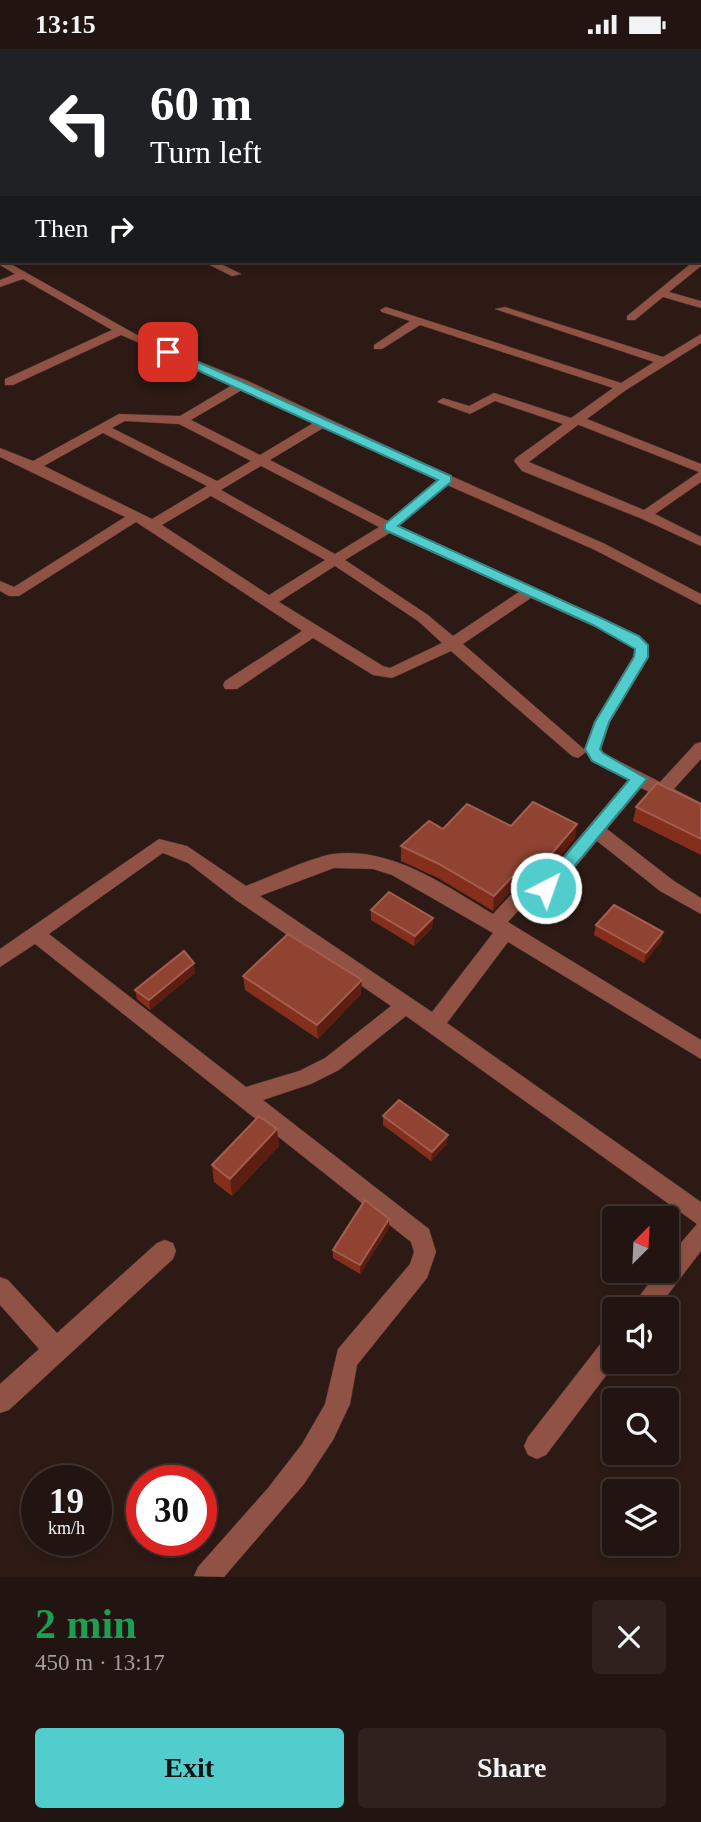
<!DOCTYPE html>
<meta charset="utf-8">
<style>
:root{--surface:#221410;--page:#2e211e;--text:#f1f3f6;--muted:#a29e9f;--line:#3f3330;--accent:#52cdcd}
body{margin:0;font-family:Georgia,serif;background:var(--page);color:var(--text);height:100vh;display:flex;flex-direction:column;font-size:26px;white-space:nowrap}
*{box-sizing:border-box;margin:0}
p{font-size:23px;color:var(--muted)}
.icon{flex:none;width:38px;height:38px;fill:none;stroke:currentColor;stroke-width:2;stroke-linecap:round;stroke-linejoin:round}
.map{position:relative;height:1528px;overflow:hidden}
.panel{display:flex;flex-direction:column;background:var(--surface);flex:1}
.panel>*{flex:none}
.banner{position:absolute;left:0px;top:0px;width:702px;height:214px;box-shadow:0 4px 10px #0003,0 0 0 2px var(--line);background:#202124;color:#fff;overflow:hidden}
.needle{width:46px;rotate:24deg}
.fabs{position:absolute;left:602px;top:1157px;display:grid;gap:14px}
.fabs a{display:grid;place-items:center;width:77px;height:77px;border-radius:7px;background:var(--surface);box-shadow:0 4px 10px #0003,0 0 0 2px var(--line);font-size:35px}
.speed{position:absolute;left:21px;top:1416px;display:flex;gap:14px;font-size:35px;font-weight:700;text-align:center}
.speed>*{display:grid;place-content:center;width:91px;height:91px;border-radius:50%;background:var(--surface);box-shadow:0 4px 10px #0003,0 0 0 2px var(--line);line-height:1}
.speed small{font-size:18px;font-weight:400}
.speed .limit{border:10px solid #d22;background:#fff;color:#111}
.pin{position:absolute;display:grid;place-items:center;width:60px;height:60px;color:#fff;margin:-30px;border-radius:14px;box-shadow:0 4px 10px #0006}
.me{position:absolute;width:77px;margin:-38px;rotate:41deg;stroke-linejoin:round;filter:drop-shadow(0 0 5px #0008)}
.turn{display:flex;align-items:center;gap:24px;height:147px;padding:0 35px;font-size:32px}
.turn .icon{width:91px;height:91px;stroke-width:2.5}
.turn b{display:block;font-size:49px;line-height:60px}
.then{display:flex;align-items:center;height:66px;padding:0 35px;background:#0003;gap:14px;font-size:26px}
.round{display:grid;place-items:center;flex:none;width:74px;height:74px;border-radius:7px;background:var(--page)}
.overview{display:flex;align-items:center;justify-content:space-between;height:119px;padding:0 35px}
h1{font-size:42px;font-weight:700;line-height:52px;color:#1e9e55}
.primary-button{display:flex;gap:14px;margin-top:auto;padding:14px 35px}
.primary-button a{flex:1;height:80px;border-radius:7px;background:var(--accent);color:#111;font-size:28px;font-weight:700;line-height:80px;text-align:center}
.primary-button a+a{background:var(--page);color:var(--text)}
.status{display:flex;justify-content:space-between;align-items:center;height:49px;padding:0 35px;background:var(--surface);direction:ltr}
.status svg{height:19px;fill:currentColor}
.map>svg:first-child{display:block}
</style>
<div class="status"><b>13:15</b><svg viewBox="0 0 49 12"><path d="M0 12V9h3v3zM5 12V6h3v6zM10 12V3h3v9zM15 12V0h3v12zM26 1h20v11H26zM47 4h2v5h-2z"/></svg></div>
<div class="map">
<svg width="701" height="1528" viewBox="0 0 701 1528">
<rect width="100%" height="100%" fill="#2d1a15"/>
<g fill="none" stroke-linecap="round" stroke-linejoin="round">
<g stroke="#46342f" stroke-width="1">
<path id="minor" d="M57,0H67L55,2Z
M119,0H131L133,2H120Z
M219,0H231L217,2Z
M359,0H371L373,2H360Z
M518,0H531L533,2H519Z
M638,0H647L637,2Z
M690,0H701V3L700,2Z
M700,13H701V17H700Z
M0,24H2L0,30Z
M700,37L701,38V44L700,43Z
M0,38H2V44H0Z
M700,68H701V74H700Z
M2,80V86L0,87V81Z
M2,135V142H0V136Z
M700,144H701V151H700Z
M700,193H701V199H700Z
M0,209L146,291L248,332L451,427L605,495L701,545V556L595,501L447,436L399,477L639,587L648,596L649,608L610,673L601,700L603,704L660,733L695,695L701,693V710L674,740L701,754V768L641,739L607,780L674,832L701,849V865L660,842L597,792L553,845L546,847L537,841L508,873L701,991V1010L508,893L447,974L701,1153V1202L657,1260H630L658,1222H667V1210L697,1175L406,967L339,1021L311,1035L263,1051L429,1180L436,1203L427,1229L357,1316L350,1355L333,1391L304,1435L224,1528L194,1527L198,1518L268,1439L302,1395L325,1355L338,1300L410,1215L414,1203L411,1193L35,895L0,918V900L159,790L187,797L246,837C270,828 309,809 333,805C391,797 446,837 493,865L528,827L534,825L543,831L628,731L591,712L586,703L578,709L572,707L451,602L392,629L373,626L313,589L237,640H225L223,636L225,632L302,582L136,473L19,547H9L0,542V532L14,538L125,468L0,408V399L33,412L119,365L180,367L234,335L121,286L13,336H5V330L112,281L23,230L0,238V231L15,225L0,216ZM244,340L315,373L260,406L191,371ZM125,372L179,375L251,412L217,432L112,379ZM325,378L437,431L388,472L270,411ZM103,384L207,437L152,470L44,417ZM261,417L379,478L335,505L221,441ZM211,447L325,511L269,546L162,476ZM390,484L519,543L453,587L428,566L345,511ZM335,517L418,572L442,594L390,619L383,617L279,553ZM531,549L629,593L635,600L633,608L594,673L585,701L463,595ZM163,804L188,814L236,851L391,957L325,1009L299,1022L246,1038L49,885ZM334,819L373,820L392,826L493,884L432,963L260,847Z
M701,209V217L669,243L701,252V259L663,248L635,271H627V267L694,212H700Z
M202,212H215L241,225L232,227Z
M386,258L621,334L654,313L495,260L505,258L663,308L701,285V294L626,341L587,370L701,415V433L655,465L701,488V497L640,469L522,422L514,412L516,409L563,375L495,352L470,365L437,353L443,349L469,357L494,344L571,369L613,339L420,276L382,300H374V296L410,272L382,263L380,261ZM578,376H579L699,423L644,461L529,413Z
M165,1191L173,1194L176,1202L173,1210L9,1361L0,1364V1335L39,1300L0,1256V1228L8,1231L57,1284L157,1194Z
M614,1285V1312H617L546,1406L537,1410L528,1406L524,1397L528,1388L605,1289Z"/>
</g>
<use href="#minor" fill="#8f5244" fill-rule="evenodd"/>
</g>
<path fill="#842f1c" d="M701,755V806L633,772L636,758Z
M511,777L575,789L546,823L539,820L526,825L493,862L438,829L401,812V797L443,780Z
M371,861L433,869L432,879L414,897L371,871Z
M596,876L663,883L661,893L644,914L594,886Z
M195,924L150,961L137,950L135,941Z
M243,927L361,945L318,990L245,941Z
M383,1067L447,1095L431,1112L383,1076Z
M277,1080L279,1097L232,1147L214,1133L212,1116Z
M389,1179L360,1225L333,1209V1201Z"/>
<path fill="#5c1e10" d="M577,775L575,789L546,823L548,809Z
M541,806L539,820L526,825L493,862L494,847L528,811Z
M433,869L432,879L414,897L415,887Z
M663,883L661,893L644,914L646,904Z
M194,914L195,924L150,961L149,951Z
M362,931L361,945L318,990L317,976Z
M277,1080L279,1097L232,1147L230,1130Z
M448,1086L447,1095L431,1112L432,1103Z
M389,1170V1179L360,1225V1216Z"/>
<path fill="#914332" stroke="#a35e50" stroke-width="2" d="M657,734L701,755V790L636,758Z
M533,753L577,775L548,809L541,806L528,811L494,847L439,815L401,797L429,772L443,780L467,755L511,777Z
M389,843L433,869L415,887L371,861Z
M614,856L663,883L646,904L596,876Z
M288,885L362,931L317,976L243,927Z
M184,902L194,914L149,951L135,941Z
M399,1051L448,1086L432,1103L383,1067Z
M259,1067L277,1080L230,1130L212,1116Z
M365,1151L389,1170L360,1216L333,1201Z"/>
<path fill="#52cdcd" stroke="#358585" stroke-width="2" d="M164,301H171L451,427V433L398,477L603,570L639,587L648,596V608L609,673L600,700L603,704L647,730L552,844H540L538,839L629,731L592,712L585,700L595,673L634,608L635,600L593,576L385,481V475L438,431L164,306Z"/>
</svg>
<div class="fabs">
<a><svg class="needle" viewBox="-14 -14 28 28"><path d="M0-13l5 13h-10z" fill="#e53935"/><path d="M0 13l5-13h-10z" fill="#a29e9f"/></svg></a>
<a><svg class="icon" aria-label="sound" viewBox="0 0 24 24"><path d="M4 9h4l5-4v14l-5-4H4zM17 9q2 3 0 6"/></svg></a>
<a><svg class="icon" aria-label="search" viewBox="0 0 24 24"><circle cx="10" cy="10" r="6"/><path d="M15 15l6 6"/></svg></a>
<a><svg class="icon" aria-label="layers" viewBox="0 0 24 24"><path d="M12 4l9 5-9 5-9-5zM3 14l9 5 9-5"/></svg></a>
</div>
<div class="speed"><div>19<small>km/h</small></div><div class="limit">30</div></div>
<div class="pin" style="left:168px;top:303px;background:#d93025"><svg class="icon" aria-label="arrive" viewBox="0 0 24 24"><path d="M6 21V4h12l-3 4 3 4H6"/></svg></div>
<svg class="me" style="left:546px;top:839px" viewBox="-20 -20 40 40"><circle r="17" fill="#52cdcd" stroke="#fff" stroke-width="3"/><path d="M0-11L8 9 0 5-8 9z" fill="#fff"/></svg>
<div class="banner">
<div class="turn"><svg class="icon" aria-label="left" viewBox="0 0 24 24"><path d="M17 20v-9H6M10 6l-5 5 5 5"/></svg><div><b>60 m</b>Turn left</div></div>
<div class="then">Then<svg class="icon" aria-label="right" viewBox="0 0 24 24"><path d="M7 20v-9h11M14 6l5 5-5 5"/></svg></div>
</div>
</div>
<section class="panel">
<div class="overview"><div><h1>2 min</h1><p>450 m · 13:17</p></div><a class="round"><svg class="icon" aria-label="close" viewBox="0 0 24 24"><path d="M6 6l12 12M18 6L6 18"/></svg></a></div>
<div class="primary-button"><a>Exit</a><a>Share</a></div>
</section>
